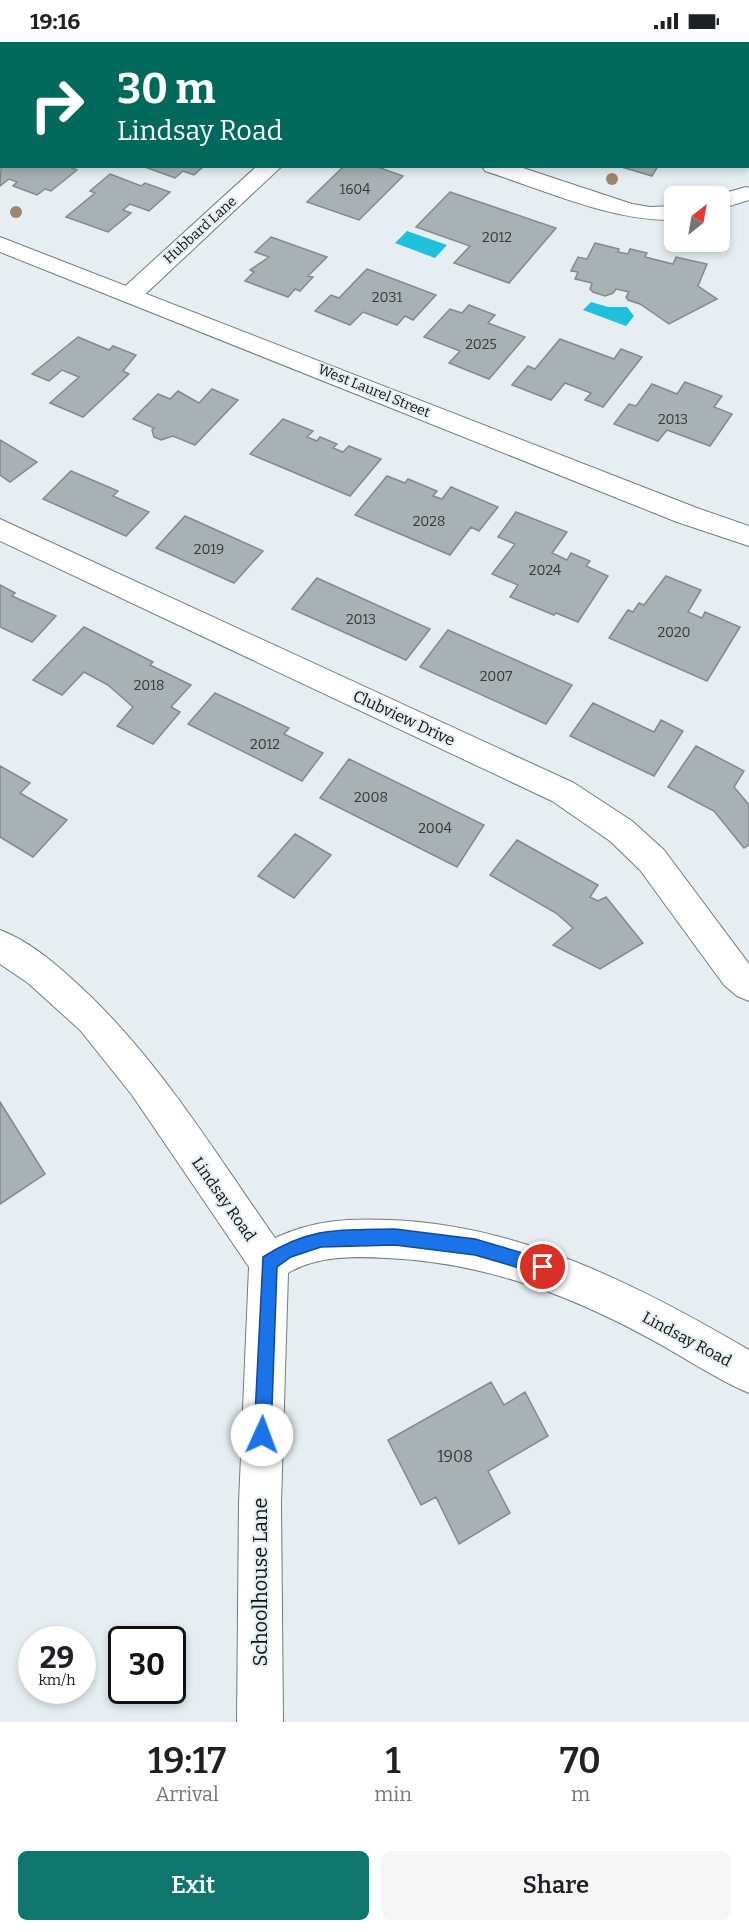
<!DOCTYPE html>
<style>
:root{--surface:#fff;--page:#f6f6f6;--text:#202124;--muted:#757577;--accent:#0f766e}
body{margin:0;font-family:Bitter,serif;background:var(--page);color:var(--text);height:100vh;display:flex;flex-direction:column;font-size:22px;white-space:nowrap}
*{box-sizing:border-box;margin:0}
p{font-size:20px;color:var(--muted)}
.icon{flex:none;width:33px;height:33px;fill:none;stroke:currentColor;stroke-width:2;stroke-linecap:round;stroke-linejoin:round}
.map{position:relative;height:1680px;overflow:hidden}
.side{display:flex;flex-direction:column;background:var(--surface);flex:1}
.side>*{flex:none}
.hud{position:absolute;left:0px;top:0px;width:750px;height:126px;box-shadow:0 3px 9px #0003;background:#00695c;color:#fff;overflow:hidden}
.needle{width:39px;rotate:31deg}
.tools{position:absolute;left:664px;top:144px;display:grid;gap:12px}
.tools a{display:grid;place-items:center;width:66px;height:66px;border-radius:9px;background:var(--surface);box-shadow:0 3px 9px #0003;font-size:30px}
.speed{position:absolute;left:18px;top:1584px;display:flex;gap:12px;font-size:30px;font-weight:700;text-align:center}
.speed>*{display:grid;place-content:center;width:78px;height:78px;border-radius:50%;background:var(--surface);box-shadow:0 3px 9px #0003;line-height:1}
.speed small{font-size:15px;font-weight:400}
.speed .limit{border:3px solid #111;border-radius:9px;background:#fff;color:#111}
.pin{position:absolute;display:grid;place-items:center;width:51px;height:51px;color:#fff;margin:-26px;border:3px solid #fff;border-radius:50%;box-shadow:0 2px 6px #0007}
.me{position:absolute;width:66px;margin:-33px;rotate:2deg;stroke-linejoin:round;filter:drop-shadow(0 0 4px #0008)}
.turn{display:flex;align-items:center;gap:21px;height:126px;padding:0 18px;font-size:27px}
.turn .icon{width:78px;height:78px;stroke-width:2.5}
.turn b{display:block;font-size:42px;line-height:51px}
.eta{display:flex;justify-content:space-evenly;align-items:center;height:102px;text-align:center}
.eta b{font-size:36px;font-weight:600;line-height:42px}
.action{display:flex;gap:12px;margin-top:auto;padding:12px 18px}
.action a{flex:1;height:69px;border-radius:9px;background:var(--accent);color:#fff;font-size:24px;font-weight:600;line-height:69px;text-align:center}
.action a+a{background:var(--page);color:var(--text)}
.status{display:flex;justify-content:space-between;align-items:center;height:42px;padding:0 30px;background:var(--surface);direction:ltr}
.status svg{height:16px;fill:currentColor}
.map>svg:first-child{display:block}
</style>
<div class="status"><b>19:16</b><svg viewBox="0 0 49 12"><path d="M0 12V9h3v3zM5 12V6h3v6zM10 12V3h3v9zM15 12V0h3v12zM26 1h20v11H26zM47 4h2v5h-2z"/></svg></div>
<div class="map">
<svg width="749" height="1680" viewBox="0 0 749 1680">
<rect width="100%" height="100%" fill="#e6eef1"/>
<path fill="#1ec0dd" d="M407,189L447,203L435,216L395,201Z
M591,260L608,265H627L634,274L626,284L583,268Z"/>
<path fill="#a8b1b3" stroke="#828a8c" stroke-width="1.5" d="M246,0H314L319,2H244Z
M2,110V124H68L77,128L51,149L45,147L37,153L13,144L17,140L9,137L0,144Z
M142,124H204L194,133L183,129L175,136Z
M344,124H375L403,134L359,178L307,160Z
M618,124H658L652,134Z
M110,132L141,144L145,141L170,150L149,169L130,162L123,168L131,171L108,190L66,175L95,151L90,149Z
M450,150L556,186L509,241L454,221L470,204L416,185Z
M271,195L327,215L308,234L313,235L300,249L295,247L288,255L245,239L254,230L250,228L269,215L255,210Z
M595,201L619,207L618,210L628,212L630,207L647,211L645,215L673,222L676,215L707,222L698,244L717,257L669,282L640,262L628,258L626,255L629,250L616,247L613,251L605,254L593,250L590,247L592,241L575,237L578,230L571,229L578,215L587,217Z
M367,227L436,253L413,278L405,274L397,283L363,270L350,283L315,269L331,253L339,256Z
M469,263L495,273L488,281L525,295L489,337L449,321L460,309L424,295L450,267L462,271Z
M78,295L109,308L113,304L136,313L123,329L129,332L83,375L50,361L79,335L62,328L49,339L32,332Z
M560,297L614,317L621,307L642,315L603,365L585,358L591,351L565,341L551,358L512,343L528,324L535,327Z
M685,340L722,354L714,365L732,372L710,404L667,388L658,399L614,382L629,362L636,364L652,342L677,352Z
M212,347L238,358L195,403L173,394L161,398L154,395L152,388L154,386L133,377L158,352L170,357L178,349L199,361Z
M283,377L313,389L307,395L317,399L320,395L337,402L333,406L343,410L349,404L381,417L350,454L250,412Z
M0,398L37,420L10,440L0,433Z
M71,429L118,449L113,454L149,470L126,494L43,457Z
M387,434L405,441L408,437L437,449L433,454L442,457L451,445L498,465L479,489L471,485L450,513L355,473Z
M516,470L567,490L552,511L567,518L571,511L590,519L586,524L608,534L578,580L556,571L554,573L510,555L518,543L492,532L515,502L498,495Z
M185,474L263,509L234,541L156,506Z
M666,534L701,548L688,570L702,576L705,570L740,585L707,639L609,596L628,568L633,570L639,561L644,563Z
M317,536L430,587L406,618L292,567Z
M0,543L15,551L12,554L56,574L32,600L0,585Z
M84,585L153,620L150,623L191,643L171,665L180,670L153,702L117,684L133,665L108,643L84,630L62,653L33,638Z
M448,588L572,643L546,682L420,625Z
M215,651L289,686L284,692L323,711L302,739L188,682Z
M593,661L654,690L661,678L683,689L654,734L570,694Z
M696,704L744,729L734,745L749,763V803L744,806L714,769L668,745Z
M349,717L484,783L457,825L320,756Z
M0,724L30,741L20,751L67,778L33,815L0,795Z
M295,792L331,813L294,856L258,834Z
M517,798L598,843L590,855L598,859L606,855L643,901L600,927L553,903L573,886L556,871L490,833Z
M0,1060L45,1132L0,1162Z
M491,1340L504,1363L525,1350L548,1394L488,1429L510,1471L459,1502L436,1455L421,1463L388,1398Z"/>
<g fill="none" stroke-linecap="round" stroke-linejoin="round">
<g stroke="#747b7d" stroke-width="2">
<path id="street" d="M369,0H389L390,2H370Z
M257,124H282L139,258L130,261L121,258L118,253L121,248Z
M482,124H517L632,162L650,165L675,164V178C613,180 544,148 485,129Z
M746,145L749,146V158L720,167V154H714Z
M0,477L574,741L632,779L664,808L749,922V959L737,954L724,943L640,828L610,799L552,759L0,499Z
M0,888C27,898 51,918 72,937C154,1010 212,1106 275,1196C313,1178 350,1176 390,1178C521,1183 638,1243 749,1308V1351C713,1336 680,1312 645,1294C563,1250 480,1220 386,1216C353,1214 317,1214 288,1231L281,1461L283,1680H237L239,1461L249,1225L132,1053L80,988L28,941L0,922Z"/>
</g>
<g stroke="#747b7d" stroke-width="2">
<path id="secondary" d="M0,195L697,466L749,484V504L677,480L0,210Z"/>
</g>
<use href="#street" fill="#fff" fill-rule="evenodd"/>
<use href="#secondary" fill="#fff" fill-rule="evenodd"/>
</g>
<g fill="#9f856c">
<circle cx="612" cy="137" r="6"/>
<circle cx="16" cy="170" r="6"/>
</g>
<path fill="#1a73e8" stroke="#114b97" stroke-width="1.5" d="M395,1187L475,1197L543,1217L548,1220L551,1225L548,1231L543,1233L475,1213L395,1203L321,1205L291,1215L277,1225L271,1393L268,1399L262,1401L256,1399L254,1393L263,1215C311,1184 341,1188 395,1187Z"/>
<g text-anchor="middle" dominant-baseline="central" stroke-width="4.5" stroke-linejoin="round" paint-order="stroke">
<g font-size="14" fill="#353a3a">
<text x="355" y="147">1604</text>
<text x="497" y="195">2012</text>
<text x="387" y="255">2031</text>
<text x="481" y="302">2025</text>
<text x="673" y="377">2013</text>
<text x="429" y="479">2028</text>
<text x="209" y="507">2019</text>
<text x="545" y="528">2024</text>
<text x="361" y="577">2013</text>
<text x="674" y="590">2020</text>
<text x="496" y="634">2007</text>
<text x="149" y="643">2018</text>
<text x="265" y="702">2012</text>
<text x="371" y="755">2008</text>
<text x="435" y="786">2004</text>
</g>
<g font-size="14" fill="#0f1212" stroke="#e6eef1">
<text transform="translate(200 188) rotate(-42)">Hubbard Lane</text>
<text transform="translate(374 349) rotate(22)">West Laurel Street</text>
</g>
<g font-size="16" fill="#0f1212" stroke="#e6eef1">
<text transform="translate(404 676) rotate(25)">Clubview Drive</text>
<text transform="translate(224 1157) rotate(55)">Lindsay Road</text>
<text transform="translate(687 1297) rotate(28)">Lindsay Road</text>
</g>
<g font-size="16" fill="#353a3a">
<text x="455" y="1414">1908</text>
</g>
<g font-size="20" fill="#0f1212" stroke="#e6eef1">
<text transform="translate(260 1540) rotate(-90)">Schoolhouse Lane</text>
</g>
</g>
</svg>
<div class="tools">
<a><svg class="needle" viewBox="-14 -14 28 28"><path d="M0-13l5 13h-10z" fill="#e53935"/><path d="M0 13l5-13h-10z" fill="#757577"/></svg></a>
</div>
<div class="speed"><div>29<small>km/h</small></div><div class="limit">30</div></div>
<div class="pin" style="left:543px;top:1225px;background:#d93025"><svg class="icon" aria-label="arrive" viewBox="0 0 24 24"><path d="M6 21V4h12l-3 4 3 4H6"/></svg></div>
<svg class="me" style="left:262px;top:1393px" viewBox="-20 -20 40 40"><circle r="19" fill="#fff"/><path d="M0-13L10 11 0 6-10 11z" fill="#1a73e8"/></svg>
<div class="hud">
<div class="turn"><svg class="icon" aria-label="right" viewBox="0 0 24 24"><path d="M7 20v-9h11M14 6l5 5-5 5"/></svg><div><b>30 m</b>Lindsay Road</div></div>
</div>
</div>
<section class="side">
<div class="eta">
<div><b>19:17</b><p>Arrival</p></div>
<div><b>1</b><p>min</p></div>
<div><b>70</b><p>m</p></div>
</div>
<div class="action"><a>Exit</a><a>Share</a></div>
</section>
